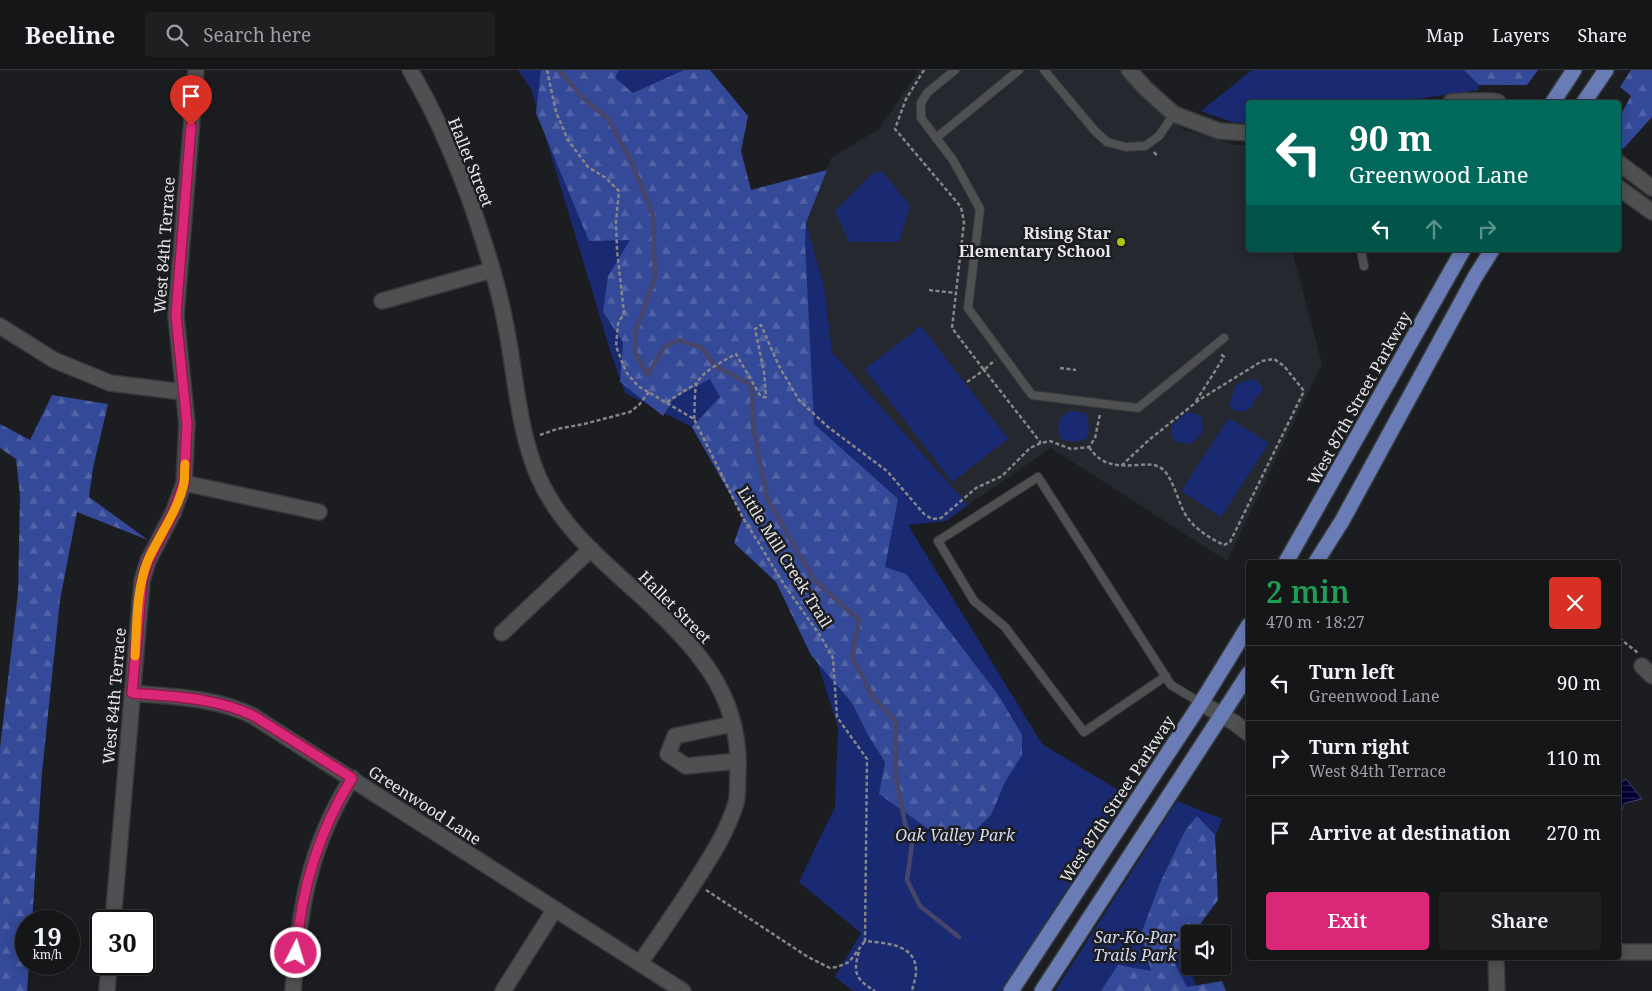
<!DOCTYPE html>
<meta charset="utf-8">
<style>
:root{--surface:#151618;--page:#1e1f21;--text:#f1f3f6;--muted:#9d9fa2;--line:#343537;--accent:#db2777}
body{margin:0;font-family:"Noto Serif",serif;background:var(--page);color:var(--text);height:100vh;display:flex;flex-direction:column;font-size:19px;white-space:nowrap}
*{box-sizing:border-box;margin:0}
p{font-size:16px;color:var(--muted)}
.icon{flex:none;width:28px;height:28px;fill:none;stroke:currentColor;stroke-width:2;stroke-linecap:round;stroke-linejoin:round}
.map{position:relative;flex:1;overflow:hidden}
.details{position:absolute;left:1246px;top:490px;width:375px;height:400px;display:flex;flex-direction:column;background:var(--surface);border-radius:5px;box-shadow:0 2px 12px #0003,0 0 0 1px var(--line)}
.details>*{flex:none}
.guide{position:absolute;left:1246px;top:30px;width:375px;height:152px;border-radius:5px;box-shadow:0 2px 12px #0003,0 0 0 1px var(--line);background:#00695c;color:#fff;overflow:hidden}
.fabs{position:absolute;left:1181px;top:855px;display:grid;gap:10px}
.fabs a{display:grid;place-items:center;width:50px;height:50px;border-radius:5px;background:var(--surface);box-shadow:0 2px 12px #0003,0 0 0 1px var(--line);font-size:25px}
.speed{position:absolute;left:15px;top:840px;display:flex;gap:10px;font-size:25px;font-weight:700;text-align:center}
.speed>*{display:grid;place-content:center;width:65px;height:65px;border-radius:50%;background:var(--surface);box-shadow:0 2px 12px #0003,0 0 0 1px var(--line);line-height:1}
.speed small{font-size:12px;font-weight:400}
.speed .limit{border:2px solid #111;border-radius:8px;background:#fff;color:#111}
.pin{position:absolute;display:grid;place-items:center;width:42px;height:42px;color:#fff;margin:-51px -21px;border-radius:50% 50% 50% 0;rotate:-45deg;box-shadow:0 0 5px #0007}
.pin .icon{rotate:45deg}
.me{position:absolute;width:55px;margin:-28px;rotate:5deg;stroke-linejoin:round;filter:drop-shadow(0 0 4px #0008)}
.turn{display:flex;align-items:center;gap:18px;height:105px;padding:0 20px;font-size:22px}
.turn .icon{width:65px;height:65px;stroke-width:2.5}
.turn b{display:block;font-size:35px;line-height:42px}
.lanes{display:flex;align-items:center;height:48px;padding:0 20px;background:#0003;justify-content:center;gap:25px;direction:ltr}
.lanes .off{opacity:.35}
.round{display:grid;place-items:center;flex:none;width:52px;height:52px;border-radius:5px;background:var(--page)}
.headline{display:flex;align-items:center;justify-content:space-between;height:85px;padding:0 20px}
h1{font-size:30px;font-weight:600;line-height:38px;color:#1e9e55}
.cta{display:flex;gap:10px;margin-top:auto;padding:10px 20px}
.cta a{flex:1;height:58px;border-radius:5px;background:var(--accent);color:#fff;font-size:20px;font-weight:600;line-height:58px;text-align:center}
.cta a+a{background:var(--page);color:var(--text)}
ul{padding:0;list-style:none}
li{display:flex;align-items:center;gap:15px;height:75px;padding:0 20px;border-top:1px solid var(--line)}
li div{flex:1}
li b{display:block;font-size:19px}
li em{font-style:normal}
header{display:flex;align-items:center;gap:30px;box-sizing:border-box;height:70px;padding:0 25px;background:var(--surface);border-bottom:1px solid var(--line)}
header strong{font-size:24px}
nav{display:flex;gap:28px;margin-inline-start:auto;font-size:18px}
.search{width:350px;height:45px;background:var(--page);display:flex;align-items:center;gap:12px;box-sizing:border-box;padding:0 18px;border-radius:5px;color:var(--muted);font-size:19px}
.map>svg:first-child{display:block}
</style>
<header>
<strong>Beeline</strong>
<div class="search"><svg class="icon" aria-label="search" viewBox="0 0 24 24"><circle cx="10" cy="10" r="6"/><path d="M15 15l6 6"/></svg>Search here</div>
<nav><a>Map</a><a>Layers</a><a>Share</a></nav>
</header>
<div class="map">
<svg width="1652" height="921" viewBox="0 0 1652 921">
<defs>
<pattern id="forest-firs" width="22" height="20" patternUnits="userSpaceOnUse" patternTransform="scale(1.25)"><rect width="22" height="20" fill="#344997"/><path d="M5 1l3.5 6h-7zM16 11l3.5 6h-7z" fill="#5163a6"/></pattern>
<pattern id="water-rules" width="6" height="5" patternUnits="userSpaceOnUse" patternTransform="scale(1.25)"><rect width="6" height="5" fill="#020032"/><path d="M0 2.5h6" fill="none" stroke="#272550"/></pattern>
</defs>
<rect width="100%" height="100%" fill="#1c1d20"/>
<path fill="#25282f" d="M919,0H1121L1147,32L1184,60L1235,75H1249V180H1292L1322,294L1227,491L1051,378L968,435L832,282L824,216L806,153L831,88L879,59Z"/>
<path fill="#1a2a72" d="M518,0H687L751,120L806,153L824,216L832,282L968,435L946,451L908,455L1042,674L1128,726L1001,921H853L835,907L861,863L799,812L835,737L838,657L811,572L698,360L625,323L610,280L531,19Z
M1252,0H1464L1479,15L1478,20L1397,32H1249V53L1232,52L1201,41Z
M883,102L910,136L899,172H849L835,141L873,103Z
M921,256L1008,369L952,412L865,299Z
M1256,309L1263,319C1261,325 1258,325 1255,329C1253,332 1253,337 1249,339C1243,344 1231,342 1229,334L1232,330L1231,325L1234,324V318C1240,311 1247,310 1256,309Z
M1070,341L1086,343C1088,350 1091,363 1086,369L1074,372L1062,370C1056,358 1057,347 1070,341Z
M1187,342L1200,345L1202,348L1203,362L1191,374L1176,372L1172,366V355Z
M1229,348L1269,373L1221,447L1181,421Z
M1177,731L1222,749L1177,866L1198,921H1055Z"/>
<path fill="url(#forest-firs)" d="M541,0H619L615,8L633,23L684,0H710L748,46L741,81L751,120L827,100L806,153L805,173L814,354L898,429L885,497L906,504L999,626L1022,665V685L1005,712L991,745L960,775L937,765L879,724L885,692L868,665L852,633L811,585L776,512L734,473L743,447L692,357L720,327L710,309L674,328L663,346L620,312L623,272L603,242L608,206L630,170L589,171L536,43Z
M1464,0H1538L1527,15H1479Z
M1631,0H1652V47L1623,79L1619,75V48L1631,26L1620,17Z
M52,325L108,334L93,398L89,427L148,470L77,442L60,530L42,702L32,851H26V894H29L27,921H0V678L18,523L20,426L16,389L0,378V354L30,370Z
M1197,746L1215,765L1218,830L1193,864H1190V867L1173,890L1187,917L1222,911L1226,921H1101L1118,895L1151,901L1141,864L1160,813L1185,761Z"/>
<path fill="url(#water-rules)" stroke="#474569" d="M1626,709L1642,729L1625,733L1619,746V714Z"/>
<g fill="none" stroke-linecap="round" stroke-linejoin="round">
<path stroke="#474569" stroke-width="4.5" d="M559,0L582,27L608,49L632,93L653,145L655,208L636,260L635,283L648,305L664,277L679,270L702,278L715,296L752,315L753,355L767,428L814,510L859,550L852,587L873,627L896,651V708L905,753L912,774L907,810L920,836L959,867"/>
<g stroke="#38393a" stroke-width="10">
<path id="service" d="M955,0L927,23L921,33V48L953,90L980,139L968,238L1032,325L1138,338L1224,268
M1044,0L1095,61L1107,72L1126,77L1145,76L1159,66L1174,44
M936,68L1019,0
M1361,180L1364,196
M1166,606L1084,662L1005,557L974,531L938,471L1038,407L1171,615L1201,633"/>
</g>
<g stroke="#38393a" stroke-width="18">
<path id="minor" d="M410,0C436,44 456,91 473,139C486,178 499,217 506,257C516,307 518,359 538,406C559,455 601,490 640,525C694,575 741,622 738,701C737,712 739,726 735,736C725,767 706,794 689,821C673,845 657,869 640,893
M1129,0L1145,18L1174,44L1219,61L1249,63
M1451,32L1462,31H1493L1498,32
M1619,93L1652,118
M1619,118L1652,142
M382,231L492,200
M0,256L54,290L110,313L183,322
M184,413L319,442
M502,563L591,479
M1642,596L1652,606
M132,623C173,627 215,627 253,646L683,921
M1201,633L1235,653L1249,664
M733,654L675,666L668,684L686,696L738,691
M113,851L142,511L148,491L173,443L184,413L187,354L176,245L196,0
M1619,882H1652
M1496,888L1497,921
M107,921L109,894
M293,921C300,839 307,780 352,708
M503,921L555,839"/>
</g>
<g stroke="#38393a" stroke-width="18">
<path id="primary" d="M1553,32L1574,0
M1584,32L1606,0
M1286,492L1463,180
M1316,492L1342,451L1475,207L1492,180
M1011,921L1201,633L1249,555
M1042,921L1249,603"/>
</g>
<path stroke="#868688" stroke-width="2.5" stroke-dasharray="4 2.5" stroke-linecap="butt" d="M547,0L556,42L568,70L588,97L606,108L619,121L616,152L617,180L624,243L618,254L616,276L626,302L638,316L694,349L742,446L785,516L821,567L833,588L837,647L867,689L865,871C886,873 917,874 916,902C916,908 913,915 912,921
M924,0L906,29L895,59L961,137L964,152L952,258L984,300L995,290
M1154,82L1158,87
M929,220L956,223
M1060,298L1076,300
M967,312L984,300L1041,373
M1196,331L1224,287L1220,283
M667,332L697,313
M694,349C695,342 694,318 697,313C702,302 726,289 736,284L761,327H766L764,302L755,259L761,255L779,296L799,330L828,357L887,401L924,444L932,449L941,448L976,418L1002,406L1030,378L1041,373L1050,371L1071,379L1089,377L1095,368L1100,344
M540,365L557,359L584,354L630,342L639,335L649,322
M1089,377C1102,397 1118,396 1140,395C1147,394 1154,394 1159,397C1173,403 1178,435 1187,447C1196,460 1210,468 1224,475L1230,472L1304,321L1284,296L1274,289L1262,291L1199,330L1150,369L1121,396
M1619,568L1638,583
M706,820L808,887L830,898L837,897L849,892L865,871
M859,882C852,904 857,910 875,921"/>
<use href="#service" stroke="#4f5052" stroke-width="8"/>
<use href="#minor" stroke="#4f5052" stroke-width="15"/>
<use href="#primary" stroke="#697cb6" stroke-width="15"/>
</g>
<g fill="none" stroke-linecap="round" stroke-linejoin="round">
<g stroke="#8e194d" stroke-width="12">
<path id="route" d="M191,56L176,245L187,354L184,413L173,443L148,491L142,511L132,623C173,627 215,627 254,646L352,708C318,762 301,820 296,883"/>
</g>
<use href="#route" stroke="#db2777" stroke-width="9"/>
<path stroke="#f59e0b" stroke-width="9" d="M135,586C137,555 136,519 148,490C159,465 178,441 184,413C185,407 184,400 185,394"/>
</g>
<circle fill="#acc611" stroke="#1c1d20" stroke-width="2" cx="1121" cy="172" r="5"/>
<g text-anchor="middle" dominant-baseline="central" stroke-width="5" stroke-linejoin="round" paint-order="stroke">
<g font-size="16" fill="#e7e7e9" stroke="#1c1d20">
<text transform="translate(471 92) rotate(68)">Hallet Street</text>
<text transform="translate(164 175) rotate(-86)">West 84th Terrace</text>
<text transform="translate(1359 328) rotate(-61)">West 87th Street Parkway</text>
<text transform="translate(785 487) rotate(58)">Little Mill Creek Trail</text>
<text transform="translate(675 537) rotate(45)">Hallet Street</text>
<text transform="translate(114 626) rotate(-85)">West 84th Terrace</text>
<text transform="translate(1117 729) rotate(-57)">West 87th Street Parkway</text>
<text transform="translate(425 735) rotate(33)">Greenwood Lane</text>
</g>
<g font-size="16" font-weight="bold" fill="#e7e7e9" stroke="#1c1d20" text-anchor="end">
<text x="1111" y="163">Rising Star<tspan x="1111" dy="18">Elementary School</tspan></text>
</g>
<g font-size="16" font-style="italic" fill="#d3dbf1" stroke="#1c1d20">
<text x="955" y="765">Oak Valley Park</text>
<text x="1135" y="867">Sar-Ko-Par<tspan x="1135" dy="18">Trails Park</tspan></text>
</g>
</g>
</svg>
<div class="fabs">
<a><svg class="icon" aria-label="sound" viewBox="0 0 24 24"><path d="M4 9h4l5-4v14l-5-4H4zM17 9q2 3 0 6"/></svg></a>
</div>
<div class="speed"><div>19<small>km/h</small></div><div class="limit">30</div></div>
<div class="pin" style="left:191px;top:56px;background:#d93025"><svg class="icon" aria-label="arrive" viewBox="0 0 24 24"><path d="M6 21V4h12l-3 4 3 4H6"/></svg></div>
<svg class="me" style="left:296px;top:883px" viewBox="-20 -20 40 40"><circle r="17" fill="#db2777" stroke="#fff" stroke-width="3"/><path d="M0-11L8 9 0 5-8 9z" fill="#fff"/></svg>
<div class="guide">
<div class="turn"><svg class="icon" aria-label="left" viewBox="0 0 24 24"><path d="M17 20v-9H6M10 6l-5 5 5 5"/></svg><div><b>90 m</b>Greenwood Lane</div></div>
<div class="lanes"><svg class="icon" aria-label="left" viewBox="0 0 24 24"><path d="M17 20v-9H6M10 6l-5 5 5 5"/></svg><svg class="icon off" aria-label="ahead" viewBox="0 0 24 24"><path d="M12 20V5M6 11l6-6 6 6"/></svg><svg class="icon off" aria-label="right" viewBox="0 0 24 24"><path d="M7 20v-9h11M14 6l5 5-5 5"/></svg></div>
</div>
<section class="details">
<div class="headline"><div><h1>2 min</h1><p>470 m · 18:27</p></div><a class="round" style="background:#d93025;color:#fff"><svg class="icon" aria-label="close" viewBox="0 0 24 24"><path d="M6 6l12 12M18 6L6 18"/></svg></a></div>
<ul>
<li><svg class="icon" aria-label="left" viewBox="0 0 24 24"><path d="M17 20v-9H6M10 6l-5 5 5 5"/></svg><div><b>Turn left</b><p>Greenwood Lane</p></div><em>90 m</em></li>
<li><svg class="icon" aria-label="right" viewBox="0 0 24 24"><path d="M7 20v-9h11M14 6l5 5-5 5"/></svg><div><b>Turn right</b><p>West 84th Terrace</p></div><em>110 m</em></li>
<li><svg class="icon" aria-label="arrive" viewBox="0 0 24 24"><path d="M6 21V4h12l-3 4 3 4H6"/></svg><div><b>Arrive at destination</b></div><em>270 m</em></li>
</ul>
<div class="cta"><a>Exit</a><a>Share</a></div>
</section>
</div>
